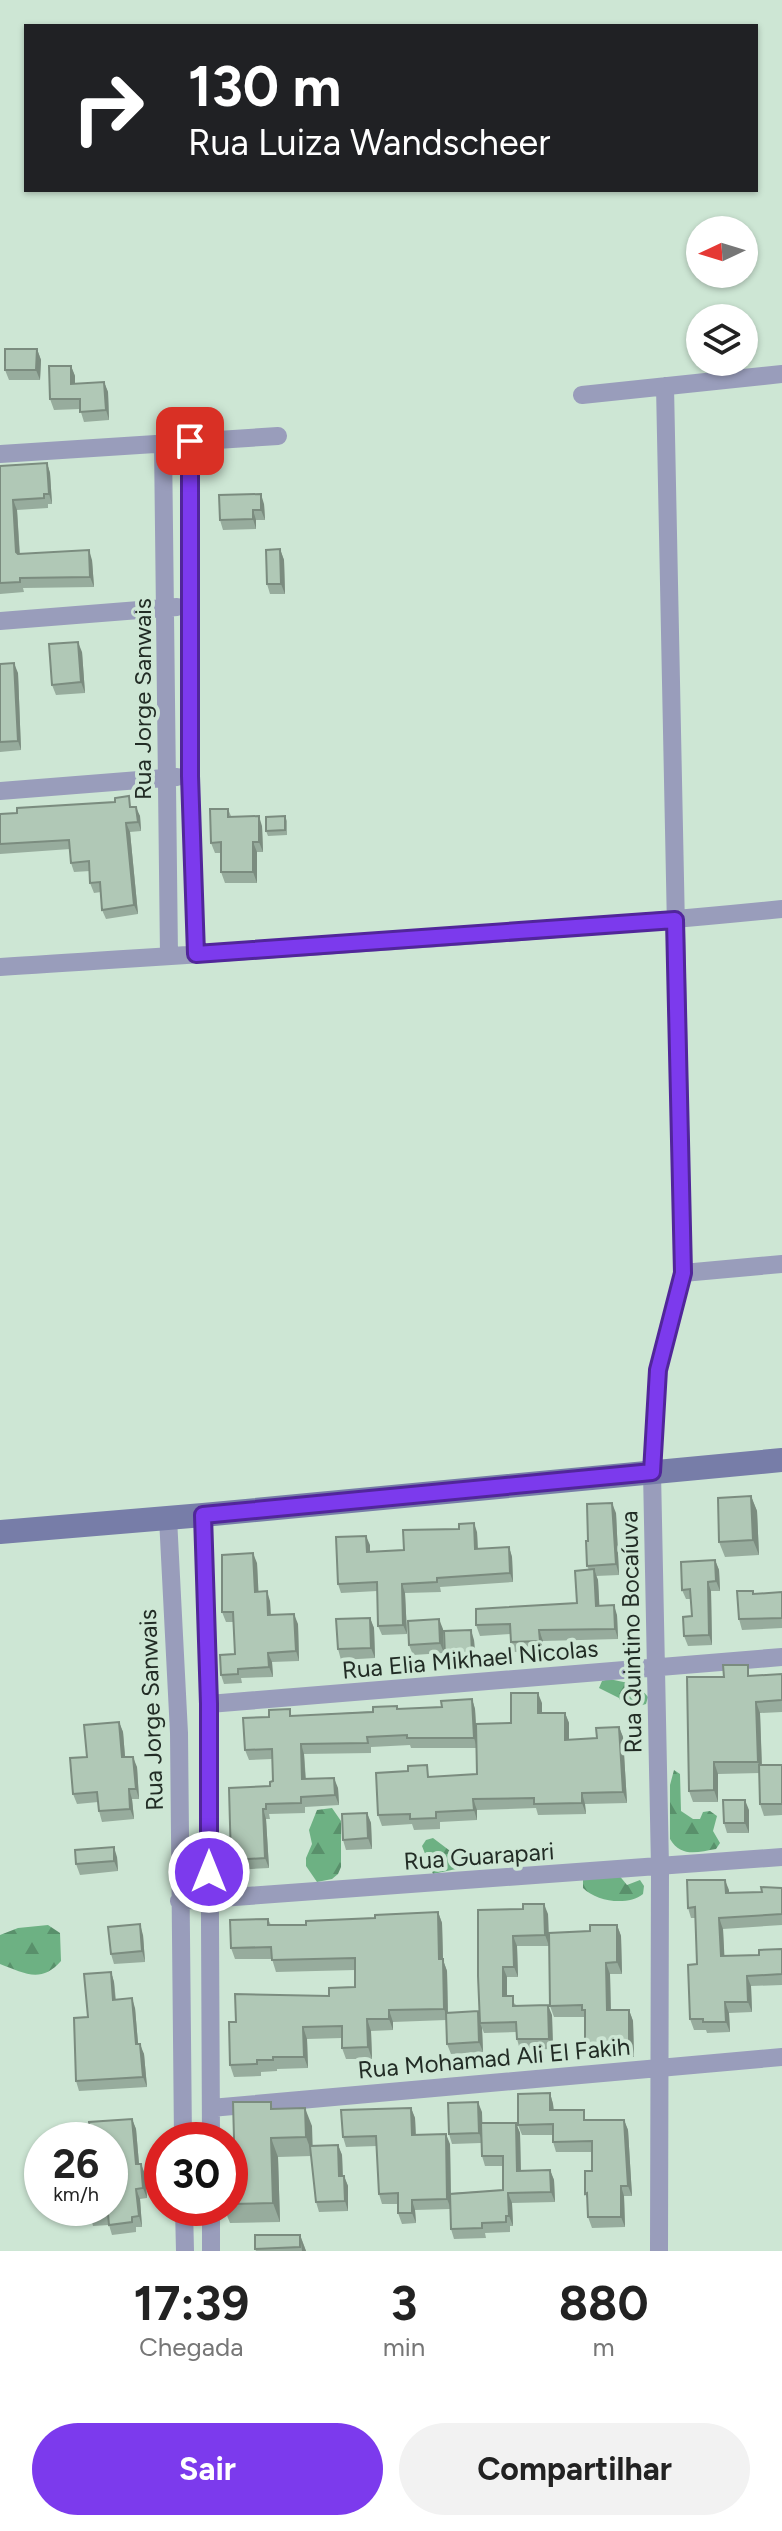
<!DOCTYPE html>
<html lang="pt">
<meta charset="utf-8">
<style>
:root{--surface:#fff;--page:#f2f2f2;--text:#222;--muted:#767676;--accent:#7c3aed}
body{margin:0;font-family:Figtree,sans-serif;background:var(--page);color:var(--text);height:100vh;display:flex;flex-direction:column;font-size:30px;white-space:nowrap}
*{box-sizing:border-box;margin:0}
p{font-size:26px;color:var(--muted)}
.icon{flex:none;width:44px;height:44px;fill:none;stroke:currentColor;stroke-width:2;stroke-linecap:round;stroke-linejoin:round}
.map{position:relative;height:2251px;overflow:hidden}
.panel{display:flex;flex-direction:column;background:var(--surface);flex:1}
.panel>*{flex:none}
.banner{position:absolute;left:24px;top:24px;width:734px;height:168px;border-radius:0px;box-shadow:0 2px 6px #0004;background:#202124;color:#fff;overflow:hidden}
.needle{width:52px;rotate:266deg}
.fabs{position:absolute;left:686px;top:216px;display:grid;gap:16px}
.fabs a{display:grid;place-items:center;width:72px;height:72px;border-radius:50%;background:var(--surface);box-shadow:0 2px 6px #0004;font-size:40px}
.speed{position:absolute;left:24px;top:2122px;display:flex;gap:16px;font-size:40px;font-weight:700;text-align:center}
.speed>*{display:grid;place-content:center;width:104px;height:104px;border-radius:50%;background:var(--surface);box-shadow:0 2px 6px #0004;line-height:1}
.speed small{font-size:20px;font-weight:400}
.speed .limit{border:12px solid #d22;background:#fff;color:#111}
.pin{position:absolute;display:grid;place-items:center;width:68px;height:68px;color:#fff;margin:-34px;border-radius:16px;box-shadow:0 4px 12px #0006}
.me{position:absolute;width:88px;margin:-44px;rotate:0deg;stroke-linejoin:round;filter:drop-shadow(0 0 6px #0008)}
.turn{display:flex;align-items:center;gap:28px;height:168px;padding:0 32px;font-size:36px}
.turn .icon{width:104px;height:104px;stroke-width:2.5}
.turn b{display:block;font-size:56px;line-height:68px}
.eta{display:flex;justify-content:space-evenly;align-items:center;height:136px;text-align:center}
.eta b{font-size:48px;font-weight:700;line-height:56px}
.button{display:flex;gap:16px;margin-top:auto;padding:16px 32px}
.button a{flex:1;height:92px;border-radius:48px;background:var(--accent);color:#fff;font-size:32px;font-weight:700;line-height:92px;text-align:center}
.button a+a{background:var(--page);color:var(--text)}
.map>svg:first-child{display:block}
</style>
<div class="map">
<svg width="782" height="2251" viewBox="0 0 782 2251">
<defs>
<pattern id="forest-firs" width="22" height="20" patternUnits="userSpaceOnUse" patternTransform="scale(2)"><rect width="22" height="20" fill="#6db183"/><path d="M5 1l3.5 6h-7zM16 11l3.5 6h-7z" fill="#59906b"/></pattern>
</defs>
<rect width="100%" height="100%" fill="#cde6d4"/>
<path fill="url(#forest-firs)" d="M609,1679L638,1685L648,1697L646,1704L632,1708L622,1704L619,1698L599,1688L602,1681Z
M674,1770L680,1774L681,1811L693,1819H700L703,1812L710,1811L717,1816L713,1831L720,1843L716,1849C698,1852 681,1858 670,1839V1785Z
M332,1808L341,1821V1867L338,1874L332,1879L317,1882L306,1866V1858L312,1844L309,1830L317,1810Z
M433,1838L470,1866L433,1874L422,1846L426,1840Z
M618,1874L627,1885L640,1880L644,1886L643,1894C628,1906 597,1902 583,1888V1880Z
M48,1925L60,1933L61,1961C41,1984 24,1973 0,1964V1935L18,1928Z"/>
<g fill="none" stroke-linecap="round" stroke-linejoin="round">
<path stroke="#999dbb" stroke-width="18" d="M582,395L782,374
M190,441V776L196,954
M163,443L169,956
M0,454L278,436
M0,621L177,607
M0,791L177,777
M0,967C261,950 522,935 782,909
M683,1273L782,1264
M203,1515L209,1704L211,2140
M168,1518L179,1733L183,2140
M209,1704L782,1657
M179,1901L782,1857
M211,2108L782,2057
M184,2208L185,2251
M211,2251V2208
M659,2251L660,1867L652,1472L658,1370L683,1273L665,386"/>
<path stroke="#777da8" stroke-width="24" d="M0,1532L203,1515L782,1460"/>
</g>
<path fill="#97ac9d" d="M37,349L41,360L40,380H9L5,370Z
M71,366L75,376V384L104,382L108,392L109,420L84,422L80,409L54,410L50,399Z
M47,463L50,473L52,504H48V508L17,510L20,554L92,560L94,587L23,588L24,592L0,594V466Z
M264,504L265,520H256V529L223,530L220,520Z
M280,549L284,560L285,594H270L267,584Z
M82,652L85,693L56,695L52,685Z
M0,664L18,673L21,750L0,752Z
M133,807L140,816L141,831L130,832L138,914L106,919L102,910L101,892L94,893L90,883V871L74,872L71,863L70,849L0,854V814Z
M228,809L231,816L262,826L263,852H257V883H225L221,872V853H215L211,843Z
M285,816L287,821V835L268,836L266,831Z
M751,1496L757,1511L759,1555L725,1557L719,1542Z
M616,1513L619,1575L596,1576L598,1580L599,1606L617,1615L618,1639L543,1641V1651L514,1652L511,1642L510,1634L480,1636L476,1625L577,1603L589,1570L587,1566L588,1541Z
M477,1532L478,1549L509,1547L512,1557L513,1582L440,1587L441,1592L405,1593L407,1634L382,1635L378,1626L377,1591L341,1593L338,1584L370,1545V1552L404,1550Z
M715,1560L719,1570L720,1591H711L712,1645L688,1646L684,1636L692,1616L691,1599H686L682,1590Z
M257,1563L258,1591L270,1601L271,1615L298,1624L299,1661L272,1662L273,1677L241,1678L242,1683L224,1684L221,1675L235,1654L233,1622H226L222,1612Z
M782,1592V1628L742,1630L739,1619L754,1594Z
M370,1618L374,1628L375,1658L341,1660L338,1649Z
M443,1629L444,1653L413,1655L409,1645Z
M474,1640L476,1666L449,1667L445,1657Z
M782,1674V1712L760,1713L762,1765H782V1815L764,1816L760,1804V1773L718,1774V1802H693L689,1791L752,1676Z
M472,1699L475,1709L476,1724L511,1723L542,1703V1713H565L569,1723V1740L597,1738L619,1727L623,1737L627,1803L585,1804L586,1814L538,1815L536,1808L477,1810V1820L440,1822V1829L414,1830L412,1824L382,1826L378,1815L431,1777L477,1774V1748H411L410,1745L371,1747V1753L304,1754L306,1779L338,1788L339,1805L305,1807V1813L269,1814L270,1819H266L269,1868L234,1870L231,1860L270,1786L273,1781L272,1759L249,1760L245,1750L292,1716L442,1707Z
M119,1722L123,1732L125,1757L137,1767L139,1799H132L134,1819L102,1822L99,1811L98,1802L77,1804L73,1794L87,1757Z
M749,1810V1833H727L724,1823Z
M367,1813L371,1823L372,1849L346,1850L343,1840Z
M117,1857L118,1871L80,1875L76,1864Z
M782,1888V1925L723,1929L724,1956L759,1955L782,1949V1985L751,1986L752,2012L729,2013L730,2032L707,2033L706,2030H694L690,2019L697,1964L695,1918H691L688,1908L729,1890V1893L762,1892Z
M478,1910L548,1914L549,1946H517L518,1977H507V1996L517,2006L552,2015L553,2049L520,2050L517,2039L516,2032L484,2033L482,2028L483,2052L451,2054L447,2044L446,2020L393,2022V2030L371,2031L372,2059H346L342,2048V2038L307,2039L308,2068L277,2069V2071L261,2072V2076L234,2077L230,2065L236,2022L355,1987V1970L276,1972L272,1959H235L231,1948L268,1919L271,1925H306L438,1912L442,1923L443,1960L447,1971L448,2013L478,2011L480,2017Z
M617,1925L621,1936L622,1974H610L611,2010H629L633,2021L634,2057L590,2058L585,2046L584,2017H554L550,2006L590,1931Z
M143,1935L145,1962L114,1964L111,1954Z
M111,1972L114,1982L116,2000L135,2008L138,2044L144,2054L147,2087L79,2091L76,2081L88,2017Z
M550,2093L553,2104L554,2110L588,2120H624L628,2130L632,2196H624L625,2227L592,2228L588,2217V2200L585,2194L592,2171V2152H556L553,2142V2135H522L518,2125Z
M271,2102L273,2109L312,2126V2146L338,2145L342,2155L343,2176H344L348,2186V2211L319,2212L316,2202L311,2156L278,2157L280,2222L230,2223L224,2208H230V2190H233L235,2174Z
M411,2108L415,2118L416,2135L450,2144L451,2193L503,2190V2166H485L482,2156L481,2143L452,2144L449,2134L482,2112V2123H516L520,2133L521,2171L550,2170L554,2180L555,2202L512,2203L513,2226H510V2232L485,2233L486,2238L454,2239L451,2229L450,2209L415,2210L416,2223L402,2224L398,2213V2204H382L379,2194L377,2146L346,2147L343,2137Z
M132,2119L136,2129L139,2164L145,2174L147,2198L140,2199L142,2227H136V2232L112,2235L109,2225L93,2226L91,2218L67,2220L63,2210L90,2138Z
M300,2235L306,2251H256L255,2249Z"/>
<path fill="#7b8c7f" d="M37,349L41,360L40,380L36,370Z
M71,366L75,376V394L71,384Z
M104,382L108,392L109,420L106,410Z
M47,463L50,473L52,504L49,494Z
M261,494L264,504L265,520L261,510Z
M13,500L17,510L20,562L16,552Z
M253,510L256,520V529L253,519Z
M280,549L284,560L285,594L281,584Z
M89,550L92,560L94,587L90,577Z
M78,642L82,652L85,693L81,682Z
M14,663L18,673L21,750L18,741Z
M136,807L140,816L141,831L138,822Z
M259,816L262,826L263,852L259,842Z
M126,823L130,832L138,914L134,905Z
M253,842L257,852V883L253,872Z
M751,1496L757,1511L759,1555L753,1540Z
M612,1503L616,1513L619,1575L616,1564Z
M474,1523L477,1532L478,1558L475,1549Z
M366,1536L370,1545V1561L367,1552Z
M509,1547L512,1557L513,1582L510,1573Z
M253,1553L257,1563L259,1601L255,1592Z
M715,1560L719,1570L720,1591L716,1581Z
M594,1569L598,1580L600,1616L596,1606Z
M708,1582L711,1591L712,1645L709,1635Z
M402,1584L405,1593L407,1634L403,1625Z
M267,1591L270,1601L271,1625L268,1615Z
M614,1605L617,1615L618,1639L615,1629Z
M294,1614L298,1624L299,1661L296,1651Z
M370,1618L374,1628L375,1658L371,1648Z
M439,1619L443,1629L444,1653L440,1643Z
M471,1630L474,1640L476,1666L472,1655Z
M539,1630L543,1641V1651L540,1641Z
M268,1653L272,1662L273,1677L269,1667Z
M538,1693L542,1703V1724L538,1713Z
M472,1699L475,1709L477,1748L474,1738Z
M756,1702L760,1713L762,1773L758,1762Z
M565,1713L569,1723V1750L565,1740Z
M119,1722L123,1732L126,1768L122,1757Z
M619,1727L623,1737L627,1803L623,1792Z
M301,1744L304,1754L306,1789L302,1779Z
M133,1757L137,1767L139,1799L136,1789Z
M714,1762L718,1774V1802L714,1790Z
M334,1778L338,1788L339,1805L335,1795Z
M129,1789L132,1799L134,1819L130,1809Z
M582,1793L585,1804L586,1814L582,1803Z
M473,1799L477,1810V1820L474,1810Z
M745,1800L749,1810V1833L745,1823Z
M263,1809L266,1819L269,1868L265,1858Z
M367,1813L371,1823L372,1849L368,1838Z
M114,1847L117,1857L118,1871L114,1861Z
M725,1880L729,1890V1904L726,1893Z
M544,1904L548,1914L549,1946L545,1935Z
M438,1912L442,1923L443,1960L447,1971L448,2020L444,2009L439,1959Z
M719,1918L723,1929L725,1967L721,1956Z
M140,1924L143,1935L145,1962L142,1951Z
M617,1925L621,1936L622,1974L617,1962Z
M513,1936L517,1946L518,1977L514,1967Z
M606,1963L610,1974L611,2022L607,2010Z
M503,1967L507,1977V2006L503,1996Z
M111,1972L114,1982L116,2010L113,2000Z
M747,1976L751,1986L752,2012L748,2002Z
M132,1998L135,2008L139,2054L136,2044Z
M725,2002L729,2013L730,2032L726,2022Z
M548,2005L552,2015L553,2049L549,2039Z
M389,2010L393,2022V2030L389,2019Z
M629,2010L633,2021L634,2057L629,2045Z
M478,2011L481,2021L480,2023L482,2028L483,2052L479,2042Z
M367,2019L371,2031L372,2059L368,2047Z
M303,2027L307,2039L308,2068L304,2057Z
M140,2044L144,2054L147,2087L143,2077Z
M550,2093L553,2104L554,2120L550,2110Z
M478,2102L482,2112L483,2143L479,2133Z
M305,2108L312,2126L313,2156L306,2137Z
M411,2108L415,2118L416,2145L412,2135Z
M132,2119L136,2129L140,2175L136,2164Z
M624,2120L628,2130L632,2196L628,2186Z
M516,2123L520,2133L521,2181L517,2171Z
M446,2134L450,2144L451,2209L447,2199Z
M271,2138L278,2157L280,2222L273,2203Z
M338,2145L342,2155L343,2187L339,2176Z
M141,2164L145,2174L147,2198L143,2188Z
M550,2170L554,2180L555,2202L551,2192Z
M344,2176L348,2186V2211L345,2201Z
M621,2186L624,2196L625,2227L621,2217Z
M136,2189L140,2199L142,2227L139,2216Z
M508,2193L512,2203L513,2226L509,2216Z
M412,2200L415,2210L416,2223L412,2213Z
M300,2235L306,2251H302Z"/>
<path fill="#b0c8b6" stroke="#7b8c7f" stroke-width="2" d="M5,349H37L36,370H5Z
M49,366H71V384L104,382L106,410L80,412V399H50Z
M47,463L49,494H44V498L13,500L16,552L18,554L89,550L90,577L20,578V582L0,583V466Z
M261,494V510H253V519L220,520L219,495Z
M280,549L281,584H267L266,550Z
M78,642L81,682L52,685L49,644Z
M14,663L18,741L0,742V664Z
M129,796L130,807H136L138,822L126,823L134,905L102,910L100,882L90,883L89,861L71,863L69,840L0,844V814L17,813V808L115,802V798Z
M210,809H228V817L259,816V842H253V872H221V842L211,843Z
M285,816V830L266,831V817Z
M751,1496L753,1540L719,1542L718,1498Z
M612,1503L616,1564L587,1566L586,1541H588L587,1504Z
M474,1523L475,1549L509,1547L510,1573L437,1578V1582L402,1584L403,1625L378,1626L377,1582L338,1584L336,1537L366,1536L367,1552L404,1550L403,1530L459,1529V1524Z
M253,1553L255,1592L267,1591L268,1615L294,1614L296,1651L268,1653L269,1667L238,1669V1674L221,1675L220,1655L235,1654L233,1612H222V1555Z
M715,1560L716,1581L708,1582L709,1635L684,1636L683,1617L692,1616L690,1589L682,1590L681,1562Z
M594,1569L596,1606L614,1605L615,1629L539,1630L540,1641L511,1642L510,1624L476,1625V1609L577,1603L575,1571Z
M737,1591H753V1594L782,1592V1618L739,1619Z
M370,1618L371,1648L338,1649L336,1619Z
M439,1619L440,1643L409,1645L408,1621Z
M471,1630L472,1655L445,1657L444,1631Z
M723,1665H748V1676L782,1674V1700L756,1702L758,1762H714V1790L689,1791L687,1677H724Z
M511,1693H538V1713H565V1740L597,1738L596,1728L619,1727L623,1792L582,1793V1803L534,1804V1798L473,1799L474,1810L436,1812V1818L410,1819V1814L378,1815L376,1773L408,1771V1766L427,1765L428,1777L477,1774L476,1724L511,1723Z
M472,1699L474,1738H407V1735L367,1737L368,1743L301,1744L302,1779L334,1778L335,1795L301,1797V1803L266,1804V1809H263L265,1858L231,1860L229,1788L270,1786V1782L273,1781L272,1749L245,1750L243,1718L269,1717V1710L290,1709V1716L373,1712V1707L397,1706V1709L442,1707L441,1701Z
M119,1722L122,1757H133L136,1789H129L130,1809L99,1811L97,1792L73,1794L70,1758L87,1757L84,1725Z
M759,1765H782V1804H760Z
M723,1800H745V1823H724Z
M367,1813L368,1838L343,1840L342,1814Z
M114,1847V1861L76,1864L75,1850Z
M687,1880H725L726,1893L762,1892L761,1887L782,1888V1914L719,1918L721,1956L759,1955V1950L782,1949V1974L747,1976L748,2002H725L726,2022H703V2019H690L688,1965L697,1964L695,1907L688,1908Z
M523,1904H544L545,1935L513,1936L514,1967H503V1996H513V2006L548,2005L549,2039H517L516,2022L480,2023L478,1976V1910L523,1909Z
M438,1912L439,1959H443L444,2009L389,2010V2019H367L368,2047L342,2048V2026L303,2027L304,2057H273V2060H257V2064L230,2065L229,2022H236L235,1994L329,1996V1988L355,1987V1958L272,1960L271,1947L231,1948L230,1920L268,1919V1925H306V1921L375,1918V1915Z
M140,1924L142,1951L111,1954L108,1927Z
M590,1925H617V1962L606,1963L607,2010H629V2045L585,2046V2010H582V2005L550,2006L549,1933L590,1931Z
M111,1972L113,2000L132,1998L136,2044H140L143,2077L76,2081L74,2018L88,2017L84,1974Z
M478,2011L479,2042L447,2044L446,2013Z
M550,2093V2110H584V2120H624L628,2186H621V2217H588L587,2193L585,2194V2171H592V2141L553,2142V2124L518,2125V2094Z
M233,2102H271V2109L305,2108L306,2137L271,2138L273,2203L230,2204V2190H233L232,2174H235Z
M478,2102L479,2133L449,2134L448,2103Z
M411,2108L412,2135L446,2134L447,2199L412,2200V2213H398V2193L379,2194L376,2136L343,2137L341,2110Z
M132,2119L136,2164H141L143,2188L136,2189L139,2216L132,2217V2222L109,2225L108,2214L90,2216L89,2208H110V2140H66L90,2138L89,2122Z
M481,2123H516L517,2171L550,2170L551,2192L508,2193L509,2216H506V2222L482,2223V2228L451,2229L450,2194L503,2190V2156H482Z
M338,2145L339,2176H344L345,2201L316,2202L310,2146Z
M63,2208H86L63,2210Z
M255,2235H300V2247L255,2249Z"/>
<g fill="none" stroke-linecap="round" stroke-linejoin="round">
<g stroke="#51269a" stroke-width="20">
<path id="route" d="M190,441V776L196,954L675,920L683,1273L658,1370L652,1472L203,1515L209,1704V1872"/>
</g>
<use href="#route" stroke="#7c3aed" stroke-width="14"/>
</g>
<g text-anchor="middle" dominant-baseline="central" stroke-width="8" stroke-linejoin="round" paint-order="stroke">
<g font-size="24" fill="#222c25" stroke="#cde6d4">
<text transform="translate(142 699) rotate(-90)">Rua Jorge Sanwais</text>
<text transform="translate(631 1632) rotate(-91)">Rua Quintino Bocaíuva</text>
<text transform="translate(470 1659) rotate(-5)">Rua Elia Mikhael Nicolas</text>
<text transform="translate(151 1710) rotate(-92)">Rua Jorge Sanwais</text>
<text transform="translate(479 1856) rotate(-4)">Rua Guarapari</text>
<text transform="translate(494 2058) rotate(-5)">Rua Mohamad Ali El Fakih</text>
</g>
</g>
</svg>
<div class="fabs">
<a><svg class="needle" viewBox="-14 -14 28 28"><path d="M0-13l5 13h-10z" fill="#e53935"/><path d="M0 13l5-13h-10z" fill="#767676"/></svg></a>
<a><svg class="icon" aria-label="layers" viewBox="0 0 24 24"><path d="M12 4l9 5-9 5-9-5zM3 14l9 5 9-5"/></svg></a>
</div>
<div class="speed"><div>26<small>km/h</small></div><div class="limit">30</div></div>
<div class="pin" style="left:190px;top:441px;background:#d93025"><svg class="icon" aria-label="arrive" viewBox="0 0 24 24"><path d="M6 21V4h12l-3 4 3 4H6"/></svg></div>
<svg class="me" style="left:209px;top:1872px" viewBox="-20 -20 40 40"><circle r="17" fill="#7c3aed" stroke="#fff" stroke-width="3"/><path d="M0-11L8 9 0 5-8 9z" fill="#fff"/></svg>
<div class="banner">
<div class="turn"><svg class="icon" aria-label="right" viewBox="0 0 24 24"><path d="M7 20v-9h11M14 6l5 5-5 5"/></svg><div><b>130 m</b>Rua Luiza Wandscheer</div></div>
</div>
</div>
<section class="panel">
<div class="eta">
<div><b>17:39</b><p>Chegada</p></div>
<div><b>3</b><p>min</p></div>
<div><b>880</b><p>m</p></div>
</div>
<div class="button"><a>Sair</a><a>Compartilhar</a></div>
</section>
